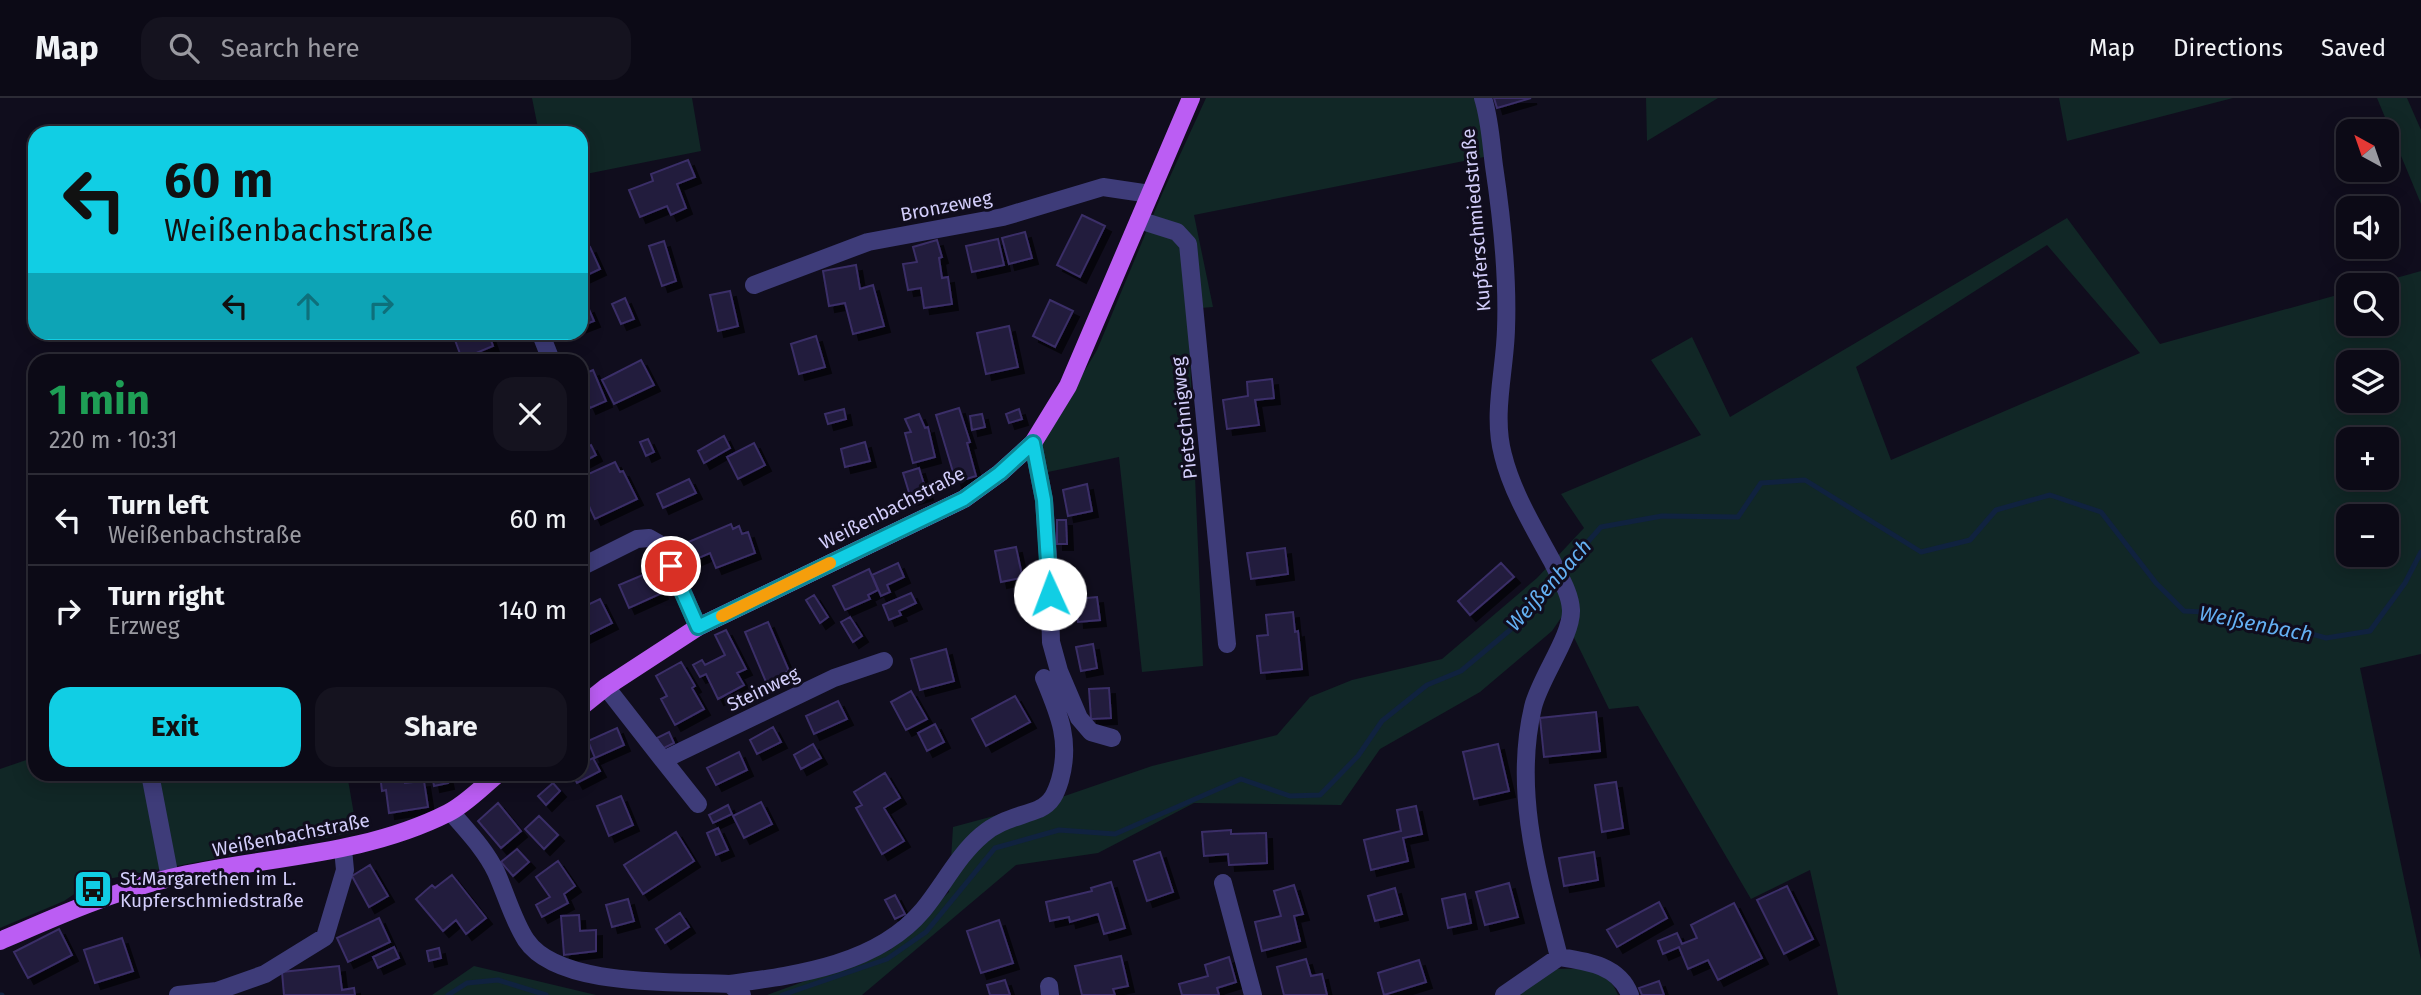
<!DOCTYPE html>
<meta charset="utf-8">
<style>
:root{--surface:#0c0a16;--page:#15131f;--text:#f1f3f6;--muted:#9a9aa1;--line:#2c2b35;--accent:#11cee4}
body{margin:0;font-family:"Fira Sans",sans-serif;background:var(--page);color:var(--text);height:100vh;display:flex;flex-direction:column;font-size:26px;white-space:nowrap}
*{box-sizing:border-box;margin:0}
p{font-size:23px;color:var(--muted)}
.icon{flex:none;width:38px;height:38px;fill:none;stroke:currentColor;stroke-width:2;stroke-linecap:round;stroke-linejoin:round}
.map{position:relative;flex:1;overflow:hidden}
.panel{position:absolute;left:28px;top:256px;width:560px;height:427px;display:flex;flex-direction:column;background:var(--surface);border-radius:21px;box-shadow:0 4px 18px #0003,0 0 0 2px var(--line)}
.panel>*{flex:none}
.guide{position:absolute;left:28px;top:28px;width:560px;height:214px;border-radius:21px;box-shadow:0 4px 18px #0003,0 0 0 2px var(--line);background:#11cee4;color:#111;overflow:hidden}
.needle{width:46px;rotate:320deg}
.fabs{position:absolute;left:2336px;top:21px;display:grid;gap:14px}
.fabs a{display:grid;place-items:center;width:63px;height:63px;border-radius:14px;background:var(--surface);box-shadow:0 4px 18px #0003,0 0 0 2px var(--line);font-size:35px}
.pin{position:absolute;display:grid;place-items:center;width:60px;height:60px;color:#fff;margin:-30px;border:4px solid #fff;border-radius:50%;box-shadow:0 2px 7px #0007}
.me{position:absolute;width:77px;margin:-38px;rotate:358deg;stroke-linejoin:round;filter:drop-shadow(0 0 5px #0008)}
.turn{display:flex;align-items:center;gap:24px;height:147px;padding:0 21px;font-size:32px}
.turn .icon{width:91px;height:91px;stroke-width:2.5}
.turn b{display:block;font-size:49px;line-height:60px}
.lanes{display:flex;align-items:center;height:66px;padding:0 21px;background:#0003;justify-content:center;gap:35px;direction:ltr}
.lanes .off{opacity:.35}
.round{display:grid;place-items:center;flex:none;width:74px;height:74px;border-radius:21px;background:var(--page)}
.overview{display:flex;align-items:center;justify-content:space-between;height:119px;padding:0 21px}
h1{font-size:42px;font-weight:700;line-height:52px;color:#1e9e55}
.button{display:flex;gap:14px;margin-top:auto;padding:14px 21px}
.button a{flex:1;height:80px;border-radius:21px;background:var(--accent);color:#111;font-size:28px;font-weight:700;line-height:80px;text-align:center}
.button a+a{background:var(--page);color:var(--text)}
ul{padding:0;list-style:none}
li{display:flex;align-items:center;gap:21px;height:91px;padding:0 21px;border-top:2px solid var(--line)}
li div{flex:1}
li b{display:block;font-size:26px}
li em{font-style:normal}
header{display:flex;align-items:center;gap:42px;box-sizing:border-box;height:98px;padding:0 35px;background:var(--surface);border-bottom:2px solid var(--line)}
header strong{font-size:33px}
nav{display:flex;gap:38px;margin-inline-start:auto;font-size:24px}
.search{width:490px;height:63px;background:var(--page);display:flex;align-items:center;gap:18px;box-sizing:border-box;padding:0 24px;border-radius:21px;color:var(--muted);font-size:26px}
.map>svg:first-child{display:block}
</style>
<header>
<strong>Map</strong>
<div class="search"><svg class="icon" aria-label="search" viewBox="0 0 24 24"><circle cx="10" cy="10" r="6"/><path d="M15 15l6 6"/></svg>Search here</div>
<nav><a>Map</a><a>Directions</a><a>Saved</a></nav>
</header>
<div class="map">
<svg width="2421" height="897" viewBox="0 0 2421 897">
<defs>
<filter id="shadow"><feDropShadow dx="6" dy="6" stdDeviation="0" flood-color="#0009"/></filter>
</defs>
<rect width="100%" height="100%" fill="#100d1d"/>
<path fill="#112726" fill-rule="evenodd" d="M532,0H692L701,53L581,77V35H539Z
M1206,0H1474L1482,28L1484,59L1194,117L1213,209L1188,211L1203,568L1142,574L1119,359L1048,374L1042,344L1097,252L1162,96Z
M1646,0H1718L1647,43Z
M2059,0H2233L2067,43Z
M2377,0H2407L2421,32V106Z
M2067,120L2160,246L2348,194V226H2387V187H2371L2421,173V556L2360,570L2421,862V897H1838L1810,772L1751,801L1638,608L1609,611L1563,517L1552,533L1480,594L1380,651L1341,707L1194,705L1098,755L1016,767L862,897H767L890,852L949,794L953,729L1053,702L1152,668L1277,637L1310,599L1352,582L1442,561L1537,480L1584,430L1561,396L1701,337L1651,262L1692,239L1730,319ZM2047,147L2140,255L1891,362L1856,269ZM2348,264H2387V303H2348ZM2348,341H2387V380H2348ZM2348,418H2387V457H2348Z
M35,659V676H347L357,734L92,784L64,803L0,830V671Z
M474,868L596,897H432Z
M1556,871C1584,871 1606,867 1618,897H1516Z"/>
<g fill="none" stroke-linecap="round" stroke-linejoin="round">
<path stroke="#10223f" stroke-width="5" d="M0,897H2
M448,897L467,885L498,882L546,897
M782,897L887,861L926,834L995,750L1059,732L1115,736L1241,681L1290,698L1320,697L1358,658L1382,623L1427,587L1461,573L1510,532L1601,429L1662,418L1738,419L1761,385L1805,382L1921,454L1970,442L1996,412L2050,397L2101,414L2156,485L2184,513L2222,515L2276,526L2326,540L2370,533L2405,485L2421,454"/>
</g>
<path fill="#221b3d" stroke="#3a2f67" stroke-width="2" filter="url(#shadow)" d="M1494,0H1531L1497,10Z
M688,62L695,79L677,86L686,110L671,117L667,108L640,119L629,92L653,83L651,76Z
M1082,117L1105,128L1080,179L1057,167Z
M1025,134L1032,160L1009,166L1002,140Z
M998,141L1004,167L972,174L966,148Z
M937,142L942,159L939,160L942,180L948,179L952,206L924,210L921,190L908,192L903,166L917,164L913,149Z
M664,143L676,183L662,188L649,148Z
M590,149L600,171L581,180V153Z
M856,167L860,191L873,187L884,228L853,236L845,205L829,208L823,173Z
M730,193L738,228L718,233L710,197Z
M625,200L634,221L621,226L612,206Z
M1050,202L1073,213L1055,249L1033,238Z
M588,209L594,223L581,228V212Z
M1009,228L1018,269L986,276L977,235Z
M452,234H488L493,248L462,261Z
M816,238L825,269L799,276L791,246Z
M641,262L654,287L614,306L602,282Z
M593,272L606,303L590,310L581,290V277Z
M1272,281L1274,300L1255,302L1259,327L1227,331L1223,302L1248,298L1247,284Z
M959,310L970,344L967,345L976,378L956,384L936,317Z
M844,311L846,321L828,326L825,316Z
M1019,311L1022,321L1009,325L1006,316Z
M919,316L925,330L928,329L935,359L913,365L905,335L911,334L905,321Z
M982,316L985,329L972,332L970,318Z
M724,338L730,350L704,365L698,353Z
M648,341L654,354L646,358L640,344Z
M865,344L870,363L845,369L841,351Z
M754,345L765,367L738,381L727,359Z
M591,347L596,357L583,364L581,352Z
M615,364L620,374L623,373L637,401L595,421L582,393L589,389L584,378Z
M919,370L927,396L911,401L903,375Z
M689,381L696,395L663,410L657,396Z
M1087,386L1092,413L1068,418L1063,392Z
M1057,422H1066L1067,446H1057Z
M731,426L733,431L739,428L742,436L748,434L755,455L716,470L710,455L694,462L686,445Z
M1016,449L1022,477L1035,475L1039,500L1024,502L1020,480L1001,484L995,453Z
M1285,450L1288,476L1251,481L1247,455Z
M898,465L904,479L887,487L890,494L881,498L872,477Z
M1501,465L1514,479L1470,517L1458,503Z
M869,471L878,492L868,497L870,501L845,512L833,488Z
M652,473L662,495L629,510L619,487Z
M911,495L916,505L899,513L901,517L889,522L883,507Z
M814,497L828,519L820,525L806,502Z
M1097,499L1100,522L1078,524L1076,501Z
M600,501L612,525L584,539L581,533V510Z
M1293,514L1295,534L1298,533L1302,571L1261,575L1257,538L1268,537L1266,517Z
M850,519L862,538L853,544L841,524Z
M768,524L789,573L766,584L745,534Z
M726,532L746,571L737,575L744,587L718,601L706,576L700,579L693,567L702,562L705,567L725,557L715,537Z
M1093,546L1097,570L1081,573L1076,549Z
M946,551L954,583L920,592L911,561Z
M681,564L695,588L692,590L704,611L675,627L661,601L667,598L656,578Z
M1109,590L1111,620L1091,621L1089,591Z
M911,593L927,621L906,632L891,604Z
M1015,598L1030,624L986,648L972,621Z
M838,603L847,621L814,636L806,618Z
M1596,614L1600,653L1544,659L1540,620Z
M935,626L944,644L927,653L918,635Z
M773,629L781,644L757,656L750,642Z
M617,630L624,647L595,660L588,643Z
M669,634L674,645L662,651L657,640Z
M813,646L821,660L801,671L794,657Z
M1498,646L1509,693L1474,701L1463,654Z
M739,654L747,672L716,687L707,670Z
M593,660L600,673L577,685L572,676H581V666Z
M885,675L900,700L884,710L904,743L882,756L856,710L862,707L854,694Z
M380,676H404L405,685L424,683L428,709L389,715L386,692L382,693Z
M432,676H446L448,685L434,688Z
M1616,684L1623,730L1602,734L1595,687Z
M553,685L560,693L546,707L538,698Z
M621,698L633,727L609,738L597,708Z
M761,704L772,726L744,740L733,718Z
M498,705L521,733L501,750L478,723Z
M728,707L732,716L713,725L709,717Z
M1416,708L1422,736L1403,740L1408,763L1371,772L1364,742L1401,733L1397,712Z
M539,718L558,737L544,751L525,731Z
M718,730L728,752L716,757L707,735Z
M1231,732V736L1266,735L1267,765L1229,767L1228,756L1204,758L1202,734Z
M676,734L694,763L643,796L624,767Z
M517,751L529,764L513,778L501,764Z
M1160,754L1173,794L1147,803L1134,763Z
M1594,754L1598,782L1564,788L1559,760Z
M558,763L575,788L564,796L568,805L542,819L536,807L550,799L536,779Z
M370,767L388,798L369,809L352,778Z
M452,777L486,820L466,836L456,822L443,833L416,801L432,787L435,790Z
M1111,784L1125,830L1104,836L1098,816L1070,824L1069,819L1050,823L1046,804L1092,793L1091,790Z
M1509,785L1518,819L1485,827L1476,794Z
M1294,787L1303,816L1294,818L1300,843L1262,853L1255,824L1281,818L1274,793Z
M1787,788L1813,841L1784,856L1757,802Z
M1395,790L1402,816L1375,823L1368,798Z
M1465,796L1471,825L1448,830L1442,801Z
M895,797L905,816L895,821L885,802Z
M628,801L634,823L612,829L606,807Z
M1659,804L1667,820L1617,849L1607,832Z
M1734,805L1762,860L1718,882L1708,862L1688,871L1679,849L1663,856L1658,843L1677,835L1682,846L1697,840L1691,827Z
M680,815L689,829L665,845L656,831Z
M579,817L580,833L596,832V853L564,857L561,818Z
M379,820L390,844L348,864L337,840Z
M999,822L1013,865L981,875L967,833Z
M59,831L72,857L28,880L14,854Z
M122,840L133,873L95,885L84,852Z
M394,849L399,860L378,870L373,859Z
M439,850L441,860L429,863L427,853Z
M1121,858L1128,888L1113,891L1115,897H1082L1075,868Z
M1229,859L1236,884L1217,890L1219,897H1182L1179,886L1208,878L1205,867Z
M1306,861L1311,878L1322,876L1327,897H1284L1277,869Z
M1419,862L1426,884L1384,897L1378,875Z
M339,868L342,892L354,890L355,897H284L282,874Z
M1005,882L1010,897H990L987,887Z
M1659,883L1664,897H1642L1639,890Z"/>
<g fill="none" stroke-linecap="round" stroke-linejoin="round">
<path stroke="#3e3c79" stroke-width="18" d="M1483,0C1490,22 1491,45 1494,68C1502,121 1508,177 1506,231C1505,273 1492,316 1503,357C1512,394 1534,430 1552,463C1559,478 1570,494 1571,512C1572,538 1540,580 1533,609C1513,694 1538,777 1559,859
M1139,122L1177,134L1188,146L1227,546
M754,187L868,144L1003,119L1103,89L1150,96
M540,234L551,262
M581,340V342
M1033,345L1044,402L1049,472L1051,544L1059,573L1079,620L1091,634L1112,640
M581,469L637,441L649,440L663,448L698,529
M606,589L663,662L834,580L884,563
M663,662L698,706
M150,676L170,780
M451,714C467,733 485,751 496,774C506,796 513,822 526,842C558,890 677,883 730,886L742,897
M1223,785L1253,897
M1559,859C1586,863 1619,867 1630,897
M730,886C796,877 877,867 923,812C943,788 958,757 982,737C999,722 1019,719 1039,711C1052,705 1056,695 1060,682C1071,643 1059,616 1044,580
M1049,888L1050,897
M178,897L217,893L265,876L325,839L345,772L343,751
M1504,897L1559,859"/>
<path stroke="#bb5df3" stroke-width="18" d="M581,609L606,589L698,529L964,401L1000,375L1033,345L1068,288L1191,0
M0,843C55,819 111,794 170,780C263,758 361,759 448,715C466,706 483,688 498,676"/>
</g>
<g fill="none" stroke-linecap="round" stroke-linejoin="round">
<g stroke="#0b8694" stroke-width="18">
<path id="route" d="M671,468L698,529L964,401L1000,375L1033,345L1044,402L1050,496"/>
</g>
<use href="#route" stroke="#11cee4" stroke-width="12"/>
<path stroke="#f59e0b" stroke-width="12" d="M722,518L830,465"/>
</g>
<defs>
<g id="bus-square" transform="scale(2.0125)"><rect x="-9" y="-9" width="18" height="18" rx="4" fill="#11cee4" stroke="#100d1d"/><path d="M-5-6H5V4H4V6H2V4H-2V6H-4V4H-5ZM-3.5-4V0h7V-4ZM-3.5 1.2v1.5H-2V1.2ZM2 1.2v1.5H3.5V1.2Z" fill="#111"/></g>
</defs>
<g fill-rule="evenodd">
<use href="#bus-square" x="93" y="791"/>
</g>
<g text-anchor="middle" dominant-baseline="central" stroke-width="6" stroke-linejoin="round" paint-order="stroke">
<g font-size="19" fill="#d3cefb" stroke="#100d1d">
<text transform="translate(946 108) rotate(-11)">Bronzeweg</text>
<text transform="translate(1476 122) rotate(-95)">Kupferschmiedstraße</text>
<text transform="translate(1184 320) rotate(-96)">Pietschnigweg</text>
<text transform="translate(892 410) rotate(-27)">Weißenbachstraße</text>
<text transform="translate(763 591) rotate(-26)">Steinweg</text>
<text transform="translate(291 737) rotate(-11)">Weißenbachstraße</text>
</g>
<g font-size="19" fill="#d3cefb" stroke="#100d1d" text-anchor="start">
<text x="120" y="780">St.Margarethen im L.<tspan x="120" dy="22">Kupferschmiedstraße</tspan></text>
</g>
<g font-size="21" font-style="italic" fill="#64b0f3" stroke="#100d1d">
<text transform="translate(1549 487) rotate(-48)">Weißenbach</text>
<text transform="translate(2256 526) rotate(11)">Weißenbach</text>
</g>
</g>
</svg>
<div class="fabs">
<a><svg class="needle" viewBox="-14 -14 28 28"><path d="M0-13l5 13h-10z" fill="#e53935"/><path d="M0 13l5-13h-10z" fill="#9a9aa1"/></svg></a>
<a><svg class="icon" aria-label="sound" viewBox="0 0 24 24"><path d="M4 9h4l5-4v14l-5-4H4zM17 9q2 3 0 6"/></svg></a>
<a><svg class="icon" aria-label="search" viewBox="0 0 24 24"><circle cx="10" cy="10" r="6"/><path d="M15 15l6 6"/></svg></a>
<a><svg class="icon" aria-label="layers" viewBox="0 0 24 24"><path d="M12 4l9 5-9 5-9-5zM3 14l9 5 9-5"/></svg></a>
<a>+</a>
<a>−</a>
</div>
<div class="pin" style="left:671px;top:468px;background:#d93025"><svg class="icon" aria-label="arrive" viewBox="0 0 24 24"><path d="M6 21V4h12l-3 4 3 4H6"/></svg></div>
<svg class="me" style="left:1050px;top:496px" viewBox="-20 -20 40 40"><circle r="19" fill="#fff"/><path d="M0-13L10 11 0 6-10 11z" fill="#11cee4"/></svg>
<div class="guide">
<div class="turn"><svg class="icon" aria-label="left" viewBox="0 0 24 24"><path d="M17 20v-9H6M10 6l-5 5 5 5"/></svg><div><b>60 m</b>Weißenbachstraße</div></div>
<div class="lanes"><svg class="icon" aria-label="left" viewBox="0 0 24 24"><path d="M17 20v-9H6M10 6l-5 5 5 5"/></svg><svg class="icon off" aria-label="ahead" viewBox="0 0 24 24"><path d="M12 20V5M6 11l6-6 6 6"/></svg><svg class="icon off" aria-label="right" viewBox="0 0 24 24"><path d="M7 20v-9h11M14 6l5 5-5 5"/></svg></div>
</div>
<section class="panel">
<div class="overview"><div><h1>1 min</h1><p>220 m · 10:31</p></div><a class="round"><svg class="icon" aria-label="close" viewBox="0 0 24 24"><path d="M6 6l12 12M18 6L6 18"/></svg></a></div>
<ul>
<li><svg class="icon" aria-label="left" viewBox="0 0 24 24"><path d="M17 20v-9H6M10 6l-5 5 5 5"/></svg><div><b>Turn left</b><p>Weißenbachstraße</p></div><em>60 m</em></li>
<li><svg class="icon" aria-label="right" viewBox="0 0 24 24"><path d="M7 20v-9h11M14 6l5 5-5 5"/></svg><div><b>Turn right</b><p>Erzweg</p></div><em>140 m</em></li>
</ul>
<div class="button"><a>Exit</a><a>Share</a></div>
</section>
</div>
